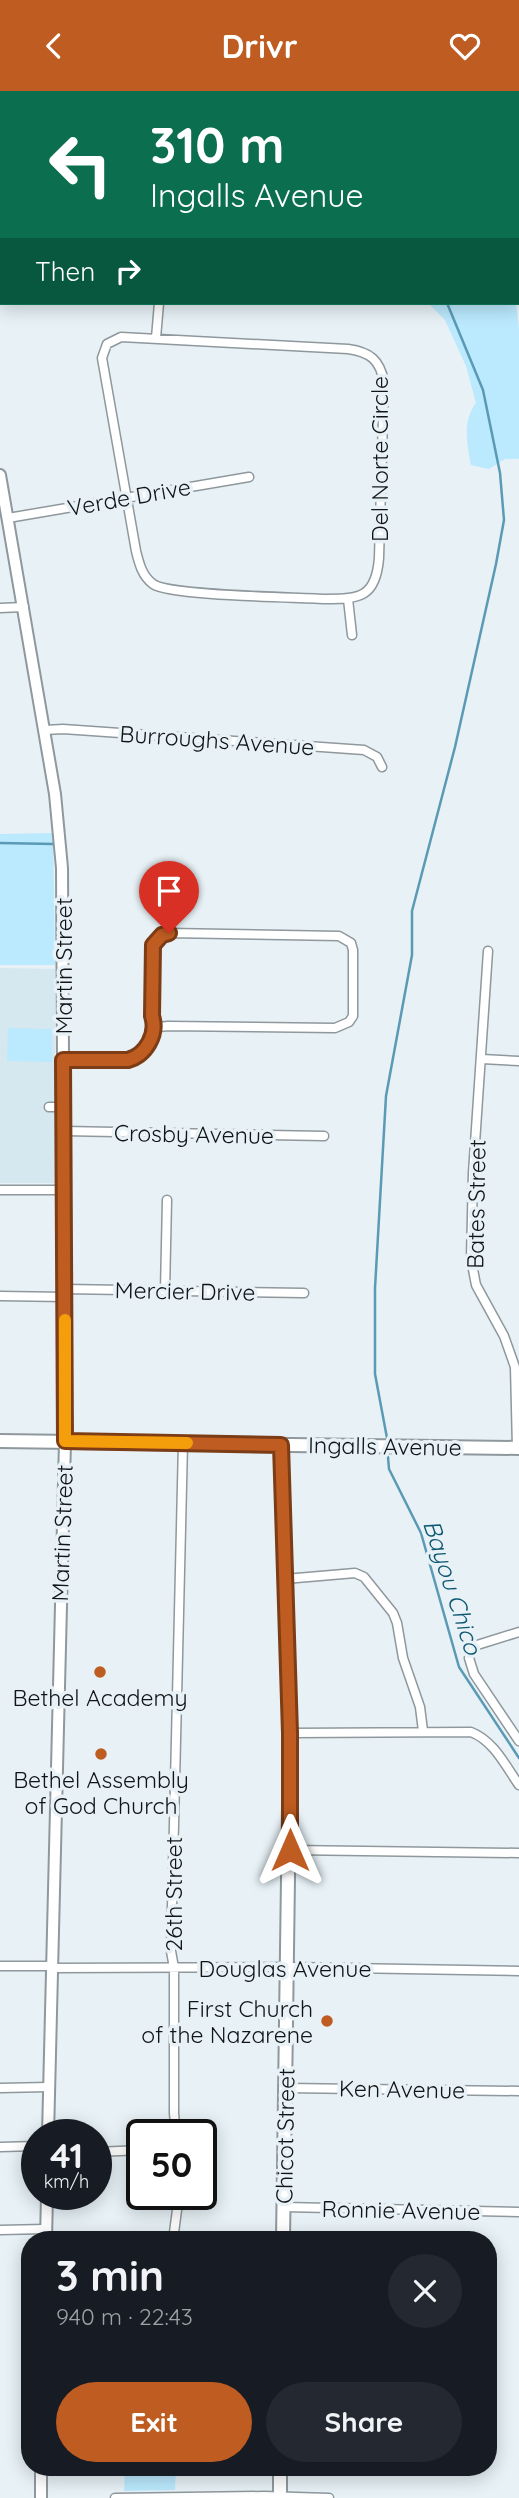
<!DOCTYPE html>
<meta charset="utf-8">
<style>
:root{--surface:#171b24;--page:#242831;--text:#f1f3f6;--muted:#9ea1a6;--accent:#be5c21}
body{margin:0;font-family:Quicksand,sans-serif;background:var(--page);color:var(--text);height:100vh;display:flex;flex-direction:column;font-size:26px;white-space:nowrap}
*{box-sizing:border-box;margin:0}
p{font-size:23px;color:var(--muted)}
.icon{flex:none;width:38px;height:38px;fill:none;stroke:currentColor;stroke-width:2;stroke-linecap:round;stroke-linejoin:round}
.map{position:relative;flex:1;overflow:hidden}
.panel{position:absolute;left:21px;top:2140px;width:476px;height:245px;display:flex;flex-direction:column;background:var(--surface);border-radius:28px;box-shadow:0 4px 18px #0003}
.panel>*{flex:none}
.guide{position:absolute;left:0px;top:0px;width:520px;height:214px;box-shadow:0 4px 18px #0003;background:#0b6e4f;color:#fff;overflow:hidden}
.speed{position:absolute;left:21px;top:2028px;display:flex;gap:14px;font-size:35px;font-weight:700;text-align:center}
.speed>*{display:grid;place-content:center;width:91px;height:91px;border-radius:50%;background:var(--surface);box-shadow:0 4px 18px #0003;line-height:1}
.speed small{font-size:18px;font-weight:400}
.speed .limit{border:4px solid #111;border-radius:10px;background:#fff;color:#111}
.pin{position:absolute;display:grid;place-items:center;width:60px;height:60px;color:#fff;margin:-72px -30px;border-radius:50% 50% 50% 0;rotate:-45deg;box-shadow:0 0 7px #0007}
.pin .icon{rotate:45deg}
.me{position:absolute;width:77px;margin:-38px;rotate:0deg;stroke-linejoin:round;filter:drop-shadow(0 0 5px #0008)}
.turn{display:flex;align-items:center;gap:24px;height:147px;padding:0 35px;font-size:32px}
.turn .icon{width:91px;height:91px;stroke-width:2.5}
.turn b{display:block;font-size:49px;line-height:60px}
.then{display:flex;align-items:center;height:66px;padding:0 35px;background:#0003;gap:14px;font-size:26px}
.round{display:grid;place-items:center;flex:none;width:74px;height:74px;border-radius:37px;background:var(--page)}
.head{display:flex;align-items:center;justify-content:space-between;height:119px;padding:0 35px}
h1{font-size:42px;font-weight:700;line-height:52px}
.cta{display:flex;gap:14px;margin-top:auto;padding:14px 35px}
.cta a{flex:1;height:80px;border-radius:42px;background:var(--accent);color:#fff;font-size:28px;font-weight:700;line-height:80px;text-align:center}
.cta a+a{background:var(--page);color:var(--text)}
header{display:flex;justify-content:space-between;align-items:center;height:91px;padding:0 35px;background:var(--accent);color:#fff;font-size:32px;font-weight:700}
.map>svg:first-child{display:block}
</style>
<header><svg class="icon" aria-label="back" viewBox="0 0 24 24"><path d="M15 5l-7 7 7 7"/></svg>Drivr<svg class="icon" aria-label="heart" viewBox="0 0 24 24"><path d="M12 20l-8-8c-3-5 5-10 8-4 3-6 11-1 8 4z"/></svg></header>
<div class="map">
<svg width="519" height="2407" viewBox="0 0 519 2407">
<rect width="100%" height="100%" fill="#e7f1f6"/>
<path fill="#d5e7ef" d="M0,877L55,878V1092H0Z"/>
<path fill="#bbe9fd" d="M428,212H516L519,238V368H505L489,378L471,374C467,352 462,331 476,312L466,275L445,229Z
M53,742L55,874H0V743Z
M8,937L52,938V971L7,970Z
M125,2377H176L175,2399L124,2400Z"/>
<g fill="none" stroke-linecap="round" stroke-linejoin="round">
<path stroke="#5b9ab4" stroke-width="2.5" d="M349,0L351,2
M0,752L53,753
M387,1347L375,1283V1197L386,1005L412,864V820L455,656L496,473L504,429L500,382L483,299L447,212
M388,1366L389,1378L421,1442L459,1576L519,1667"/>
<g stroke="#8f989c" stroke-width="11">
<path id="minor" d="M207,0L208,2
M74,2V0
M121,246L348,258C370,261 380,269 384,291L379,467C376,506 360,508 326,508C297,506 169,505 153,493C142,485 139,472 136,460L102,267L107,253Z
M156,247L159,212
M8,427L249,386
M348,508L352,544
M0,517L24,516
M45,639L63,638L364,659L377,666L382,676
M488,860L473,1082L471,1168L476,1194L504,1245L515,1276L517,1357
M482,968L519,970
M63,969H128C146,964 148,949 159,936L168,935L335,937L349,931L353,925V859L351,852L339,845L169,842C158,845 154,850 152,861V925L154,931L152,944
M49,1016H64
M64,1040L324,1045
M0,1099H64
M65,1198L304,1202
M165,1200L167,1109
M0,1205L65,1206
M285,1488L355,1482L364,1486L393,1522L397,1532L403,1567L420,1616L423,1640
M519,1541L474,1555L469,1567L474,1583L519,1650
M290,1642L471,1641C494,1650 505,1674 519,1694
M290,1759L519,1762
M0,1875H52
M52,1877L288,1876L519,1880
M0,1997L49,1996
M286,1997L519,2000
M176,2044L174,2022V1877L171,1860L183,1352
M0,2056L37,2055
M96,2061L142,2059
M283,2116L519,2121
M0,2139L46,2138
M173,2149L179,2104
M115,2407L264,2405L329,2407"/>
</g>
<g stroke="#8f989c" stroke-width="14">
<path id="tertiary" d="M0,96H2
M518,128H519
M0,384L55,703L62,777L65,1351L48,2044
M46,2149L47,2104
M41,2407V2376"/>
</g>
<g stroke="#8f989c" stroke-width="16">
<path id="secondary" d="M0,1350L519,1357
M281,1354L290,1642L283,2149
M280,2407V2376"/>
</g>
<use href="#minor" stroke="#fff" stroke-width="8"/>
<use href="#tertiary" stroke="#fff" stroke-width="10"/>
<use href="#secondary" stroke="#fff" stroke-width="12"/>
</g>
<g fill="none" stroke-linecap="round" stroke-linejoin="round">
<g stroke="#7c3c15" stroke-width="18">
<path id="route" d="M169,842L162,844L153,854L152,925C158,943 146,964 128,969H63L65,1350L281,1354L290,1642V1759"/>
</g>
<use href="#route" stroke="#be5c21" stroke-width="12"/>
<path stroke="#f59e0b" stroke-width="12" d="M65,1229V1350L187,1352"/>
</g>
<g fill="#be5c21" stroke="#e7f1f6" stroke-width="2.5">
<circle cx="100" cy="1581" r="7"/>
<circle cx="101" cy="1663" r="7"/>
<circle cx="327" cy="1930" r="7"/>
</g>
<g text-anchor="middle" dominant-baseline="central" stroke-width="7" stroke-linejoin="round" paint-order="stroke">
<g font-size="23" fill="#121517" stroke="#e7f1f6">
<text transform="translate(379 368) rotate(-90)">Del Norte Circle</text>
<text transform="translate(129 406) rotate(-10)">Verde Drive</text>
<text transform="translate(217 649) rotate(4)">Burroughs Avenue</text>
<text transform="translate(63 875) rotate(-90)">Martin Street</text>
<text transform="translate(194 1043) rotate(1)">Crosby Avenue</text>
<text transform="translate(476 1113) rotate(-89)">Bates Street</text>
<text transform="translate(185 1200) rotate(1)">Mercier Drive</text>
<text transform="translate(385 1355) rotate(1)">Ingalls Avenue</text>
<text transform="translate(62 1442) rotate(-88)">Martin Street</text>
<text transform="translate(173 1803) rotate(-90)">26th Street</text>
<text x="285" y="1877">Douglas Avenue</text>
<text transform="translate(402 1998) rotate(1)">Ken Avenue</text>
<text transform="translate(285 2045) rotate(-89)">Chicot Street</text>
<text transform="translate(401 2119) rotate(1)">Ronnie Avenue</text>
</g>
<g font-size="23" fill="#121517" stroke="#e7f1f6">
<text x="100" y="1606">Bethel Academy</text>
<text x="101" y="1688">Bethel Assembly<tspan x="101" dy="26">of God Church</tspan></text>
<text x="313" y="1917" text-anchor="end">First Church<tspan x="313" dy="26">of the Nazarene</tspan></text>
</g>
<g font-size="24" font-style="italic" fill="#0f5871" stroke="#e7f1f6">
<text transform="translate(453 1496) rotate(72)">Bayou Chico</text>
</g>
</g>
</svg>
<div class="speed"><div>41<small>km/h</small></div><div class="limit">50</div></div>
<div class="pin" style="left:169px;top:842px;background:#d93025"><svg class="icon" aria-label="arrive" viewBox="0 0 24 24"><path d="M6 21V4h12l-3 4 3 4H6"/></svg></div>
<svg class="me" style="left:290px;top:1759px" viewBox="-20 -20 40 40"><path d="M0-17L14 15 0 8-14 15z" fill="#be5c21" stroke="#fff" stroke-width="4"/></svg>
<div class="guide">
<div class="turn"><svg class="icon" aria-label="left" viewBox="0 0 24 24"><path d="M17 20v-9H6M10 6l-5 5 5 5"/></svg><div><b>310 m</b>Ingalls Avenue</div></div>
<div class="then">Then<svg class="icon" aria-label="right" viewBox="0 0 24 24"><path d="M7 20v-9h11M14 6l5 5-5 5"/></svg></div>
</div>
<section class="panel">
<div class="head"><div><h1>3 min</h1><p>940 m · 22:43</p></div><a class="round"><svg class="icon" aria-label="close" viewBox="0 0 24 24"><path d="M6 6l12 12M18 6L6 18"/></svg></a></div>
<div class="cta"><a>Exit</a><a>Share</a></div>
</section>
</div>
